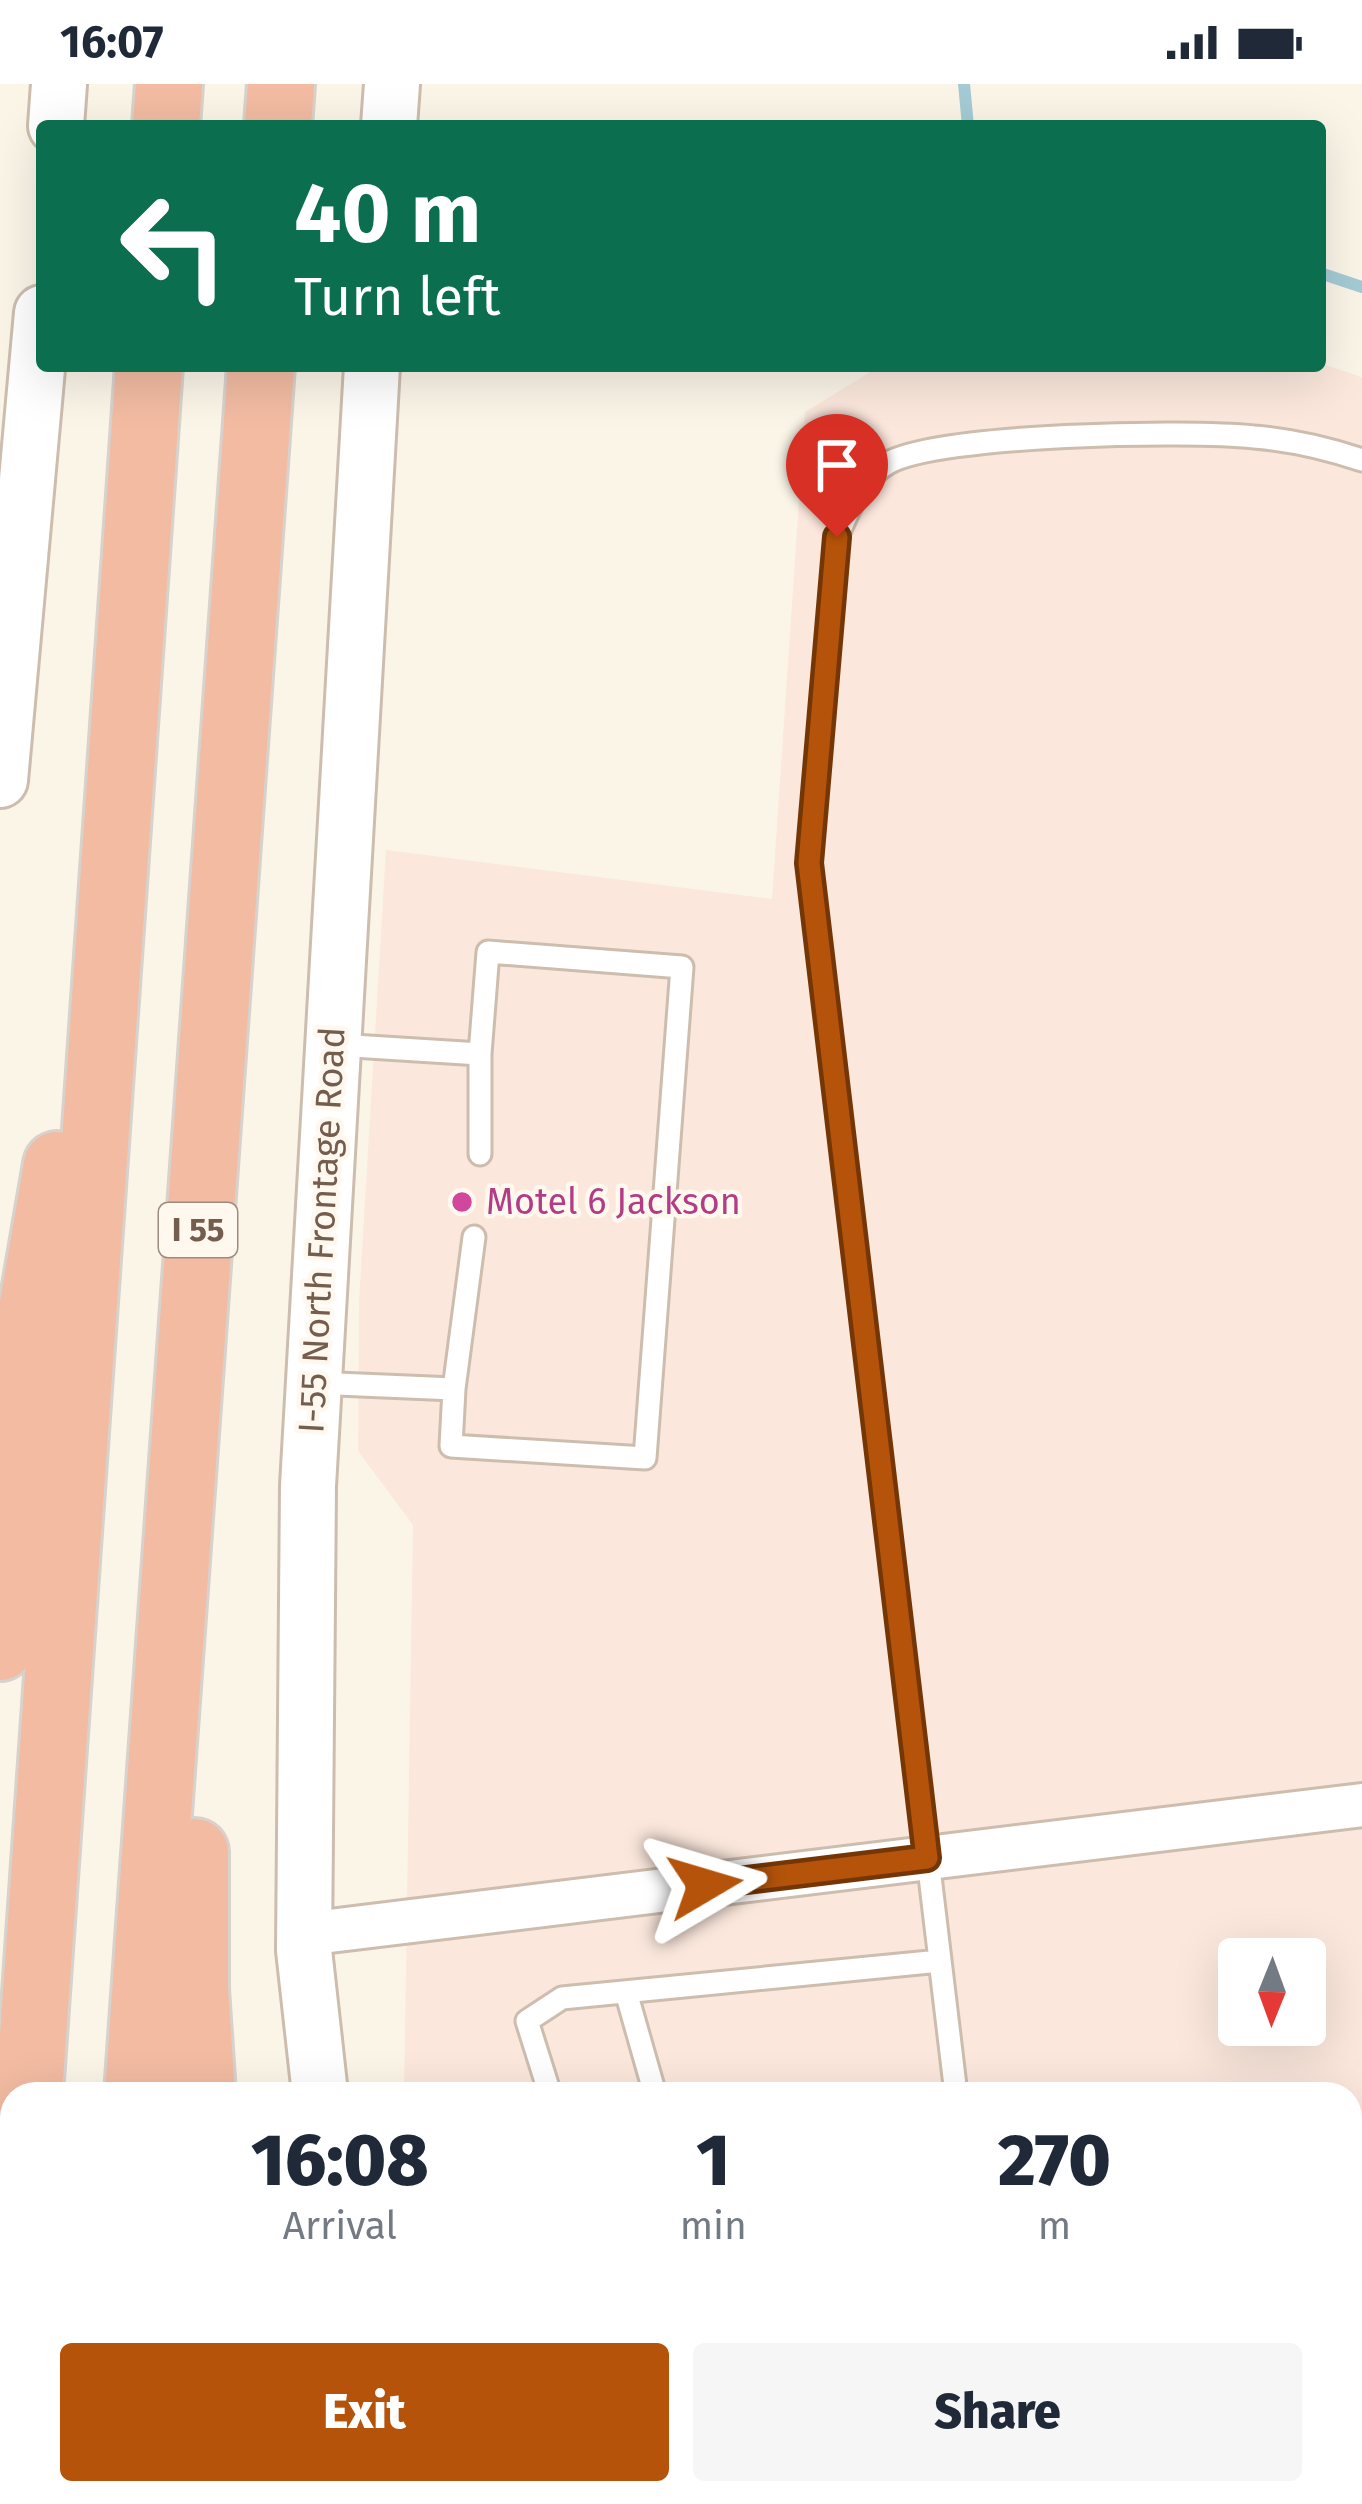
<!DOCTYPE html>
<style>
:root{--surface:#fff;--page:#f6f6f7;--text:#1f2937;--muted:#747a83;--accent:#b45309}
body{margin:0;font-family:"Fira Sans",sans-serif;background:var(--page);color:var(--text);height:100vh;display:flex;flex-direction:column;font-size:45px;white-space:nowrap}
*{box-sizing:border-box;margin:0}
p{font-size:39px;color:var(--muted)}
.icon{flex:none;width:66px;height:66px;fill:none;stroke:currentColor;stroke-width:2;stroke-linecap:round;stroke-linejoin:round}
.map{position:relative;flex:1;overflow:hidden}
.details{position:absolute;left:0px;top:1998px;width:1362px;height:423px;display:flex;flex-direction:column;background:var(--surface);border-radius:36px 36px 0 0;box-shadow:0 12px 48px #0002}
.details>*{flex:none}
.hud{position:absolute;left:36px;top:36px;width:1290px;height:252px;border-radius:12px;box-shadow:0 12px 48px #0002;background:#0b6e4f;color:#fff;overflow:hidden}
.needle{width:78px;rotate:181deg}
.buttons{position:absolute;left:1218px;top:1854px;display:grid;gap:24px}
.buttons a{display:grid;place-items:center;width:108px;height:108px;border-radius:12px;background:var(--surface);box-shadow:0 12px 48px #0002;font-size:60px}
.pin{position:absolute;display:grid;place-items:center;width:102px;height:102px;color:#fff;margin:-123px -51px;border-radius:50% 50% 50% 0;rotate:-45deg;box-shadow:0 0 12px #0007}
.pin .icon{rotate:45deg}
.me{position:absolute;width:132px;margin:-66px;rotate:83deg;stroke-linejoin:round;filter:drop-shadow(0 0 9px #0008)}
.turn{display:flex;align-items:center;gap:42px;height:252px;padding:0 60px;font-size:54px}
.turn .icon{width:156px;height:156px;stroke-width:2.5}
.turn b{display:block;font-size:84px;line-height:102px}
.eta{display:flex;justify-content:space-evenly;align-items:center;height:204px;text-align:center}
.eta b{font-size:72px;font-weight:800;line-height:84px}
.primary-button{display:flex;gap:24px;margin-top:auto;padding:24px 60px}
.primary-button a{flex:1;height:138px;border-radius:12px;background:var(--accent);color:#fff;font-size:48px;font-weight:800;line-height:138px;text-align:center}
.primary-button a+a{background:var(--page);color:var(--text)}
.status{display:flex;justify-content:space-between;align-items:center;height:84px;padding:0 60px;background:var(--surface);direction:ltr}
.status svg{height:33px;fill:currentColor}
.map>svg:first-child{display:block}
</style>
<div class="status"><b>16:07</b><svg viewBox="0 0 49 12"><path d="M0 12V9h3v3zM5 12V6h3v6zM10 12V3h3v9zM15 12V0h3v12zM26 1h20v11H26zM47 4h2v5h-2z"/></svg></div>
<div class="map">
<svg width="1362" height="2420" viewBox="0 0 1362 2420">
<rect width="100%" height="100%" fill="#fbf5e8"/>
<path fill="#fbe7dc" fill-rule="evenodd" d="M1320,279L1362,293V2420H453L451,2409H1350V2010H404L413,1441L358,1367L359,1218L386,766L772,815L805,328L880,282H1320ZM1239,1875H1305V1941H1239Z"/>
<g fill="none" stroke-linecap="round" stroke-linejoin="round">
<path stroke="#a4cbd5" stroke-width="12" d="M964,0L968,42
M1320,189L1362,203"/>
</g>
<path fill="#efd5c1" d="M1362,2278V2420H1265L1269,2409H1350V2295Z"/>
<g fill="none" stroke-linecap="round" stroke-linejoin="round">
<g stroke="#cdbdae" stroke-width="27">
<path id="service" d="M337,961L480,970
M314,1299L454,1305L451,1362L645,1374L682,883L488,868L480,970V1070
M454,1305L474,1153
M626,1908L655,2010
M550,2010L527,1937L562,1914L940,1877
M956,2010L809,779L837,453C849,425 860,395 888,379C939,350 1189,346 1254,353C1292,356 1326,364 1362,376
M671,2409L674,2420
M1007,2409L1008,2420
M864,2420L957,2409"/>
</g>
<g stroke="#cdbdae" stroke-width="48">
<path id="minor" d="M305,1850L1362,1721
M1350,2245L1362,2228
M1232,2420L1237,2409"/>
</g>
<g stroke="#cdbdae" stroke-width="60">
<path id="tertiary" d="M56,42L59,0
M389,42L392,0
M0,696L42,229
M320,2010L304,1866L308,1402L372,282
M374,2409L376,2420"/>
</g>
<g stroke="#d8d2cd" stroke-width="72">
<path id="motorway" d="M166,42L169,0
M278,42L281,0
M0,1563L30,1238L57,1081
M195,1768V1906L202,2010
M29,2010L149,282
M138,2010L261,282
M248,2409L250,2420
M0,2417L12,2249
M109,2420L110,2409"/>
</g>
<use href="#service" stroke="#fff" stroke-width="21"/>
<use href="#minor" stroke="#fff" stroke-width="42"/>
<use href="#tertiary" stroke="#fff" stroke-width="54"/>
<use href="#motorway" stroke="#f2bba2" stroke-width="66"/>
</g>
<g fill="none" stroke-linecap="round" stroke-linejoin="round">
<g stroke="#753606" stroke-width="30">
<path id="route" d="M705,1801L927,1774L809,779L837,453"/>
</g>
<use href="#route" stroke="#b45309" stroke-width="21"/>
</g>
<circle fill="#d1479c" stroke="#fef8ee" stroke-width="4.5" cx="462" cy="1118" r="12"/>
<g text-anchor="middle" dominant-baseline="central" stroke-width="9" stroke-linejoin="round" paint-order="stroke">
<rect fill="#fef8ee" stroke="#9d8c7d" stroke-width="3" x="159" y="1119" width="78" height="54" rx="9"/>
<g font-size="33" font-weight="bold" fill="#745d4d">
<text x="198" y="1146">I 55</text>
</g>
<g font-size="36" fill="#b23c85" stroke="#fef8ee" text-anchor="start">
<text x="486" y="1118">Motel 6 Jackson</text>
</g>
<g font-size="36" fill="#745d4d" stroke="#fef8ee">
<text transform="translate(322 1146) rotate(-87)">I-55 North Frontage Road</text>
</g>
</g>
</svg>
<div class="buttons">
<a><svg class="needle" viewBox="-14 -14 28 28"><path d="M0-13l5 13h-10z" fill="#e53935"/><path d="M0 13l5-13h-10z" fill="#747a83"/></svg></a>
</div>
<div class="pin" style="left:837px;top:453px;background:#d93025"><svg class="icon" aria-label="arrive" viewBox="0 0 24 24"><path d="M6 21V4h12l-3 4 3 4H6"/></svg></div>
<svg class="me" style="left:705px;top:1801px" viewBox="-20 -20 40 40"><path d="M0-17L14 15 0 8-14 15z" fill="#b45309" stroke="#fff" stroke-width="4"/></svg>
<div class="hud">
<div class="turn"><svg class="icon" aria-label="left" viewBox="0 0 24 24"><path d="M17 20v-9H6M10 6l-5 5 5 5"/></svg><div><b>40 m</b>Turn left</div></div>
</div>
<section class="details">
<div class="eta">
<div><b>16:08</b><p>Arrival</p></div>
<div><b>1</b><p>min</p></div>
<div><b>270</b><p>m</p></div>
</div>
<div class="primary-button"><a>Exit</a><a>Share</a></div>
</section>
</div>
